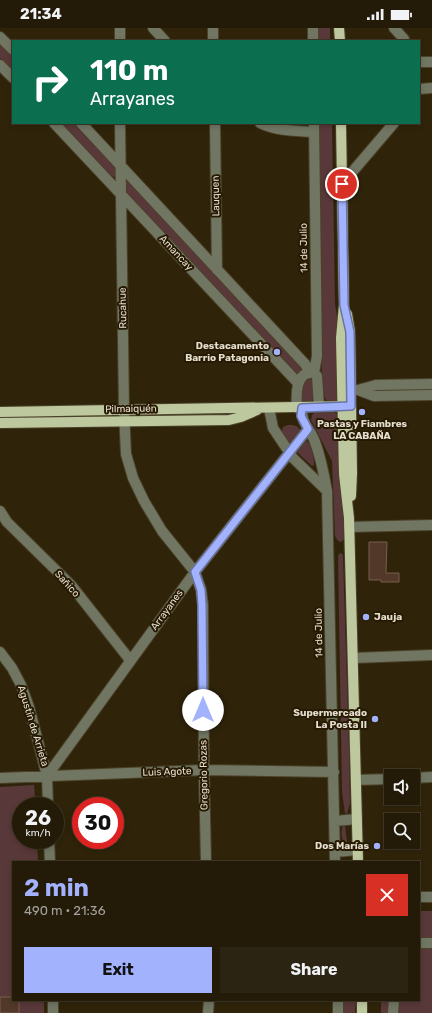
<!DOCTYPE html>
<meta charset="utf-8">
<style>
:root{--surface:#231b08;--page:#2b2412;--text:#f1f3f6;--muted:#a3a19c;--line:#403929;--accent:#a2b2fd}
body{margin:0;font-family:Rubik,sans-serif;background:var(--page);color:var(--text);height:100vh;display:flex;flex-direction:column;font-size:15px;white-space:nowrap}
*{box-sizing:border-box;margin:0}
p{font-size:13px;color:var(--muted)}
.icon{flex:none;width:22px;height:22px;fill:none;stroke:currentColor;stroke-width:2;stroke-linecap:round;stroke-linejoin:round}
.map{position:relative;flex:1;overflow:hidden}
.sheet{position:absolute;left:12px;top:833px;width:408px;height:140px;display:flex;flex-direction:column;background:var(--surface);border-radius:0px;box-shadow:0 2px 6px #0003,0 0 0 1px var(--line)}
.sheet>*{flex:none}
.top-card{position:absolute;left:12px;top:12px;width:408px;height:84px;border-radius:0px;box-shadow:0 2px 6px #0003,0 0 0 1px var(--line);background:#0b6e4f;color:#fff;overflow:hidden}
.controls{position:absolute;left:384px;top:741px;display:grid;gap:8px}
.controls a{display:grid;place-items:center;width:36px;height:36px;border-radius:0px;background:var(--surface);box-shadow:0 2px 6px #0003,0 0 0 1px var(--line);font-size:20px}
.speed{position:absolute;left:12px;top:769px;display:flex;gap:8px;font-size:20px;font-weight:700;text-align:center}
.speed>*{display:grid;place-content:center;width:52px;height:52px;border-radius:50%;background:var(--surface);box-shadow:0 2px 6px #0003,0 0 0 1px var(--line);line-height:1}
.speed small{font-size:10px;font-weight:400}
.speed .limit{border:6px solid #d22;background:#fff;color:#111}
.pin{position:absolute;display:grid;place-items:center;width:34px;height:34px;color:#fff;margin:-17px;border:2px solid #fff;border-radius:50%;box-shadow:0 1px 4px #0007}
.me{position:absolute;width:44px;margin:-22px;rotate:0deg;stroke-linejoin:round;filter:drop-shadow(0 0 3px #0008)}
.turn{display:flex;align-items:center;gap:14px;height:84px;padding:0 12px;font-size:18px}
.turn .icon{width:52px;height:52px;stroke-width:2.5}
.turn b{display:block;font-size:28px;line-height:34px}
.round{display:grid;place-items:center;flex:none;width:42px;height:42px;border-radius:0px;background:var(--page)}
.summary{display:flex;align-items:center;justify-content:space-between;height:68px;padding:0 12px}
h1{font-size:24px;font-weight:700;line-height:30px;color:var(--accent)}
.action{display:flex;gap:8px;margin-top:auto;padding:8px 12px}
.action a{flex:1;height:46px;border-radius:0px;background:var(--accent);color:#111;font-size:16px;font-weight:700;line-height:46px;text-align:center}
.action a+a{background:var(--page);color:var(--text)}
.status{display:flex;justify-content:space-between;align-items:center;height:28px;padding:0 20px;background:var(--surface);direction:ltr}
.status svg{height:11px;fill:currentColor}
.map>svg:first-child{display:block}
</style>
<div class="status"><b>21:34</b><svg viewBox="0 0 49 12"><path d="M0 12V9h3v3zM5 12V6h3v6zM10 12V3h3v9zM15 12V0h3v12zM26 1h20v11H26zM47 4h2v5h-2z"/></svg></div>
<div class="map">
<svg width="432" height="985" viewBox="0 0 432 985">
<rect width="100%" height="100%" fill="#2f240a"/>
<path fill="#593839" d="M318,0H330V13H318Z
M0,15L13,29V44L0,30Z
M60,95H75L117,140L118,147L115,149L109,148Z
M319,95H332L335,276L340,308L338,373L335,374L326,372L322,362Z
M126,153H129L303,340L302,345L297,348L123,162L124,154Z
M311,350L313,351L314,369L311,374L304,375L300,370V358L305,351Z
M232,384L234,386L231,388L140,389L137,387L141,385Z
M315,384H334L340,389L341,393L344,511L341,514L338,513L335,508L332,433L311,392L312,387Z
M0,387H110L108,389L0,391Z
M288,397C294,397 297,397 301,403L290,416L281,407L283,399Z
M307,413C313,418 314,429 314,437L312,438L297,424V420L304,414Z
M341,525L343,527L349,720L350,775L347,786L345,785L342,764L338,528L339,526Z
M34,757L36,778H21V812H37L38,834H13V972H44V985H0V759Z
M343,797H345L347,813L346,816L344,815C341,809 341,803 343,797Z
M419,883H432V985H381V972H419Z
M344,972H356L355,985H344Z"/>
<path fill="#513829" stroke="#785d4d" d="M369,514H387L386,545H399V554H381V552H369Z
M0,969H13V972H19V985H0Z"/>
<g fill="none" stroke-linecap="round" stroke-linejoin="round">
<g stroke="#4c4229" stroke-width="12">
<path id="minor" d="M120,0V13
M153,0L165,13
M213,0V13
M313,0V13
M394,0L404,11V13
M0,9L13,22
M419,34H432
M0,37L13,50
M419,61L432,60
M54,95L298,355
M81,95L305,336L310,344
M120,95L124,382L126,426L133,450L144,473L162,503L195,544L201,562L203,577L204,742L206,834
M215,95L217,242
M260,95C276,103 296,103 314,104
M314,95L317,328L314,345
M342,156L394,95
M343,362H358L376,357L432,356
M358,362L374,368L432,367
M269,380L273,400L293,430L327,463
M297,380C296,368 295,342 314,345L317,348L319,379
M302,380C301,396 310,400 315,414C321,430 324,446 327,463L335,834
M0,483L7,494L71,557L130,632
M349,499L432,497
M0,624L12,640L21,657L29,679L47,748L48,778
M353,630L432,627
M47,748L195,544L308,401
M0,750L204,742L334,744
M413,750L432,749
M356,752L391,751
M335,793L357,791
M49,812L50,834
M335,824L358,822
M419,869H432
M419,915H432
M338,972V985
M53,985V972
M208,985L209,972
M393,985L394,972"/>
</g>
<g stroke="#4c4229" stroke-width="12">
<path id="major" d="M339,0L340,13
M341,95L344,277L341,310L344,446L349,490L358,834
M347,286L350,304L352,445L351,468
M0,384L351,378
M0,395L229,392L241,389L257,382
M362,972V985"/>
</g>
<use href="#minor" stroke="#717663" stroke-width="10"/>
<use href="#major" stroke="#bec89f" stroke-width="10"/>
</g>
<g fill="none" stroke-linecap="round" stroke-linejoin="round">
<g stroke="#6974a4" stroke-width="10">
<path id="route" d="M203,682L202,577L201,562L195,544L308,401L301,388L302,380L351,378L350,304L344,277L342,156"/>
</g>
<use href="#route" stroke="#a2b2fd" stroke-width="7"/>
</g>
<g fill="#a2b2fd" stroke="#261a02" stroke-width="1.5">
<circle cx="277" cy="324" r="4"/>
<circle cx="362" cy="384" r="4"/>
<circle cx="366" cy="589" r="4"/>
<circle cx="375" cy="691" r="4"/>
<circle cx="377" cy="818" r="4"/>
</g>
<g text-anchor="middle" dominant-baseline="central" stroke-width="4" stroke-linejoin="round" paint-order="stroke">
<g font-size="10" fill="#e5ddce" stroke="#261a02">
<text transform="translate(216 168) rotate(-91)">Lauquen</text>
<text transform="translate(304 220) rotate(-91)">14 de Julio</text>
<text transform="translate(176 225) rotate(47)">Amancay</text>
<text transform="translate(123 280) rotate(-91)">Rucahue</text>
<text transform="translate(131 381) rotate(-1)">Pilmaiquén</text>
<text transform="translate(67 556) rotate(48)">Sañico</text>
<text transform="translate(167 582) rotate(-54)">Arrayanes</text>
<text transform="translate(319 605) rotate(-91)">14 de Julio</text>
<text transform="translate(33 698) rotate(73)">Agustín de Arrieta</text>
<text transform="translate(167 744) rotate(-2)">Luis Agote</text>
<text transform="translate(204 747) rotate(-91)">Gregorio Rozas</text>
</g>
<g font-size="10" font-weight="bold" fill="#e5ddce" stroke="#261a02" text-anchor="end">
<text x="269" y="318">Destacamento<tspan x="269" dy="12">Barrio Patagonia</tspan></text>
<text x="362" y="396" text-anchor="middle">Pastas y Fiambres<tspan x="362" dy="12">LA CABAÑA</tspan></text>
<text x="374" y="589" text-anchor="start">Jauja</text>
<text x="367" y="685">Supermercado<tspan x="367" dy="12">La Posta II</tspan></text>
<text x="369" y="818">Dos Marías</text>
</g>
</g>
</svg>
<div class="controls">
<a><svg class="icon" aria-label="sound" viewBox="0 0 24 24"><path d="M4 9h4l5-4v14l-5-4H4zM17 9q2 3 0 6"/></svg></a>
<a><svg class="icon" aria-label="search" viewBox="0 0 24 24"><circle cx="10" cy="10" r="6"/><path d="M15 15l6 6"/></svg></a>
</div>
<div class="speed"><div>26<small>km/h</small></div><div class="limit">30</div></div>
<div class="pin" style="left:342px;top:156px;background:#d93025"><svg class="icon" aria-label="arrive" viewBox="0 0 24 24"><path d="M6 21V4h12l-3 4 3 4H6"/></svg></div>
<svg class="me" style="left:203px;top:682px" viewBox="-20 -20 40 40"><circle r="19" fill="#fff"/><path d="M0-13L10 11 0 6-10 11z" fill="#a2b2fd"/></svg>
<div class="top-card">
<div class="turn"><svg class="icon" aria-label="right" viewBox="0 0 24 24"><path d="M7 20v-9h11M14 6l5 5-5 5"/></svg><div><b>110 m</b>Arrayanes</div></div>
</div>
<section class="sheet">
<div class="summary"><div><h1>2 min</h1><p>490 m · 21:36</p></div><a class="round" style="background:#d93025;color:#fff"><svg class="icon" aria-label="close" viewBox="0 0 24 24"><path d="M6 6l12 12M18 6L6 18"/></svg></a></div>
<div class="action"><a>Exit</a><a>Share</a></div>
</section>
</div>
